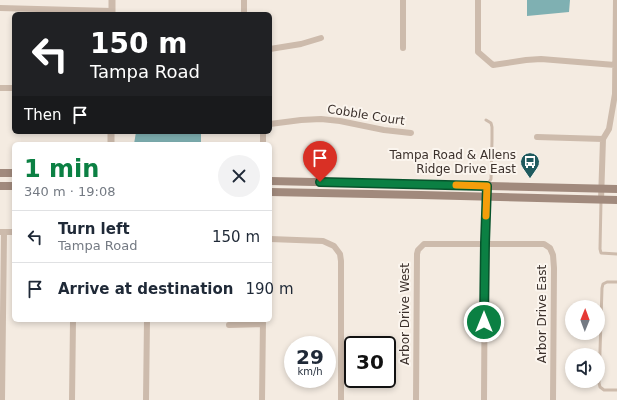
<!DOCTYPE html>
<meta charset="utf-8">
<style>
:root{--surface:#fff;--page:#f2f2f3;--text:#1f2937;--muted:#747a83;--line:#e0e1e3;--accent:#0b8043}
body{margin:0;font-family:"DejaVu Sans",sans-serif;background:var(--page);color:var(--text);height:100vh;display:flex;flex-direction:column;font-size:15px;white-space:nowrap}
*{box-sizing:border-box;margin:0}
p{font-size:13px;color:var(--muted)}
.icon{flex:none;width:22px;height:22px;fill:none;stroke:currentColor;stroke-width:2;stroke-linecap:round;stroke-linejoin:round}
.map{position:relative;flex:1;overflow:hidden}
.panel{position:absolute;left:12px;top:142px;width:260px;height:180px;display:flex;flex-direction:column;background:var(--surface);border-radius:6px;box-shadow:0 2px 6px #0003}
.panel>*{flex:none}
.banner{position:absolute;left:12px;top:12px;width:260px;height:122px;border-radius:6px;box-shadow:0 2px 6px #0003;background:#202124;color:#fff;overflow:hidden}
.needle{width:26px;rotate:1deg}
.tools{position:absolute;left:565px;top:300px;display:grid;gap:8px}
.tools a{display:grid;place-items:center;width:40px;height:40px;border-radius:50%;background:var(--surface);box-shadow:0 2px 6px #0003;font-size:20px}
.speed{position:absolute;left:284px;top:336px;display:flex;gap:8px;font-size:20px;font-weight:700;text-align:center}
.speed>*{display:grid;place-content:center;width:52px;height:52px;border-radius:50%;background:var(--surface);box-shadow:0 2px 6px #0003;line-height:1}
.speed small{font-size:10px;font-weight:400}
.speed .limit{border:2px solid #111;border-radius:6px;background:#fff;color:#111}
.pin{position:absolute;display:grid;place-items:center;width:34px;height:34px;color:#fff;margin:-41px -17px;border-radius:50% 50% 50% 0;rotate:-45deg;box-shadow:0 0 4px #0007}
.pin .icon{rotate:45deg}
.me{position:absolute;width:44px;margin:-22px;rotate:0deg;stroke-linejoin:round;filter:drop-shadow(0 0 3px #0008)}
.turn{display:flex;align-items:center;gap:14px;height:84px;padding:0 12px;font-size:18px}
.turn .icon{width:52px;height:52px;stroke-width:2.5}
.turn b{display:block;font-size:28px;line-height:34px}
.then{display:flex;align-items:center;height:38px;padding:0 12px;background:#0003;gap:8px;font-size:15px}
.round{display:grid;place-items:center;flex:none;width:42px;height:42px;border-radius:21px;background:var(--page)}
.overview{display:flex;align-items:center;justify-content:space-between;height:68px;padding:0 12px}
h1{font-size:24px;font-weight:700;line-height:30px;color:var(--accent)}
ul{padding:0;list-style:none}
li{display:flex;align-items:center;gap:12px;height:52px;padding:0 12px;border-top:1px solid var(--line)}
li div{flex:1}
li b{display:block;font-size:15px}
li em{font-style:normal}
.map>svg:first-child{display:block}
</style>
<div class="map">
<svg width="617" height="400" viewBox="0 0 617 400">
<rect width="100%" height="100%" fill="#f4ebe1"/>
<path fill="#7fb0b2" d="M527,0H570L569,12L527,16Z
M136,132H201V144H134Z"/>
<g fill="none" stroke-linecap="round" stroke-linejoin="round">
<path stroke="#cdbbac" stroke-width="3" d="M486,120L491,123L492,127V141L491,179L488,184
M601,201L600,249L601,253L617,254
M617,282H607L603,284L602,288L599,383L600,387L604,390H617"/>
<path stroke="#cdbbac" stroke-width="6" d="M403,0V48
M478,0V52L493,65L526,60L541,59L615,65
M0,8L112,11
M244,14V0
M270,49L301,44L321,38
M0,88H14
M270,124L301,120L321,119L340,121L384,130L411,133
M537,137L603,139
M263,144V132
M601,200L603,139L609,129L615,94L616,0
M0,232H14
M270,239L323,241L334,246L340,254L341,261V400
M229,325L263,324
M2,400L4,232
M72,400L73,320
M146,400L147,320
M262,400L263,320
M416,400L417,254L418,250L424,244H544L550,248L553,255L554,268L553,400
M484,400L485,243L487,186"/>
<path stroke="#cdbbac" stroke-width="7" d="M112,14V0
M111,144V132"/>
<path stroke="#a18a7d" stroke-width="8" d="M0,173H14
M270,181L617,189
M0,186H14
M270,192L421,195L617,200"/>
</g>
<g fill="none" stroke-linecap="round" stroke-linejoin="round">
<g stroke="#07532c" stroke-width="10">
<path id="route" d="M320,182L487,186L485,243L484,322"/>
</g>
<use href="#route" stroke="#0b8043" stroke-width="7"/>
<path stroke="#f59e0b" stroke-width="7" d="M456,185L487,186L486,216"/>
</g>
<defs>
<g id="bus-pin" transform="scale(1)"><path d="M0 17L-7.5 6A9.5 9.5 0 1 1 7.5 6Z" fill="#1f5a5e" stroke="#fbf5ee"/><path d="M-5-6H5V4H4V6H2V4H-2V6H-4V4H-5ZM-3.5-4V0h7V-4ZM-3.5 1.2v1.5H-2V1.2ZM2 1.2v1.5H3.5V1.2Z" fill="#fff"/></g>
</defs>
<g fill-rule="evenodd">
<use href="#bus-pin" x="530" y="162"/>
</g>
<g text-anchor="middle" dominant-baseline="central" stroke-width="4" stroke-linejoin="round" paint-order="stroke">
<g font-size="12" fill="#3b302b" stroke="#fbf5ee">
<text transform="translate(366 115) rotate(9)">Cobble Court</text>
<text transform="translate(405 314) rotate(-90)">Arbor Drive West</text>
<text transform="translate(542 314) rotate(-90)">Arbor Drive East</text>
</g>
<g font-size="12" fill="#3b302b" stroke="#fbf5ee" text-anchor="end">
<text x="516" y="155">Tampa Road &amp; Allens<tspan x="516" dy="14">Ridge Drive East</tspan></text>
</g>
</g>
</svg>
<div class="tools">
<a><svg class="needle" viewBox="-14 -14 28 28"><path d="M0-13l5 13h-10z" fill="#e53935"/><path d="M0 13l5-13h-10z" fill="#747a83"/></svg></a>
<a><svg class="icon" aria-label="sound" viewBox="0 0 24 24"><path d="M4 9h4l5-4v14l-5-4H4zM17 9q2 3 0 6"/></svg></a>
</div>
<div class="speed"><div>29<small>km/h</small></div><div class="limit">30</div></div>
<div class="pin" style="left:320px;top:182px;background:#d93025"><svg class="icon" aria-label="arrive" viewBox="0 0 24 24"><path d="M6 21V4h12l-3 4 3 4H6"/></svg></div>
<svg class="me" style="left:484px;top:322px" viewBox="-20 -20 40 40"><circle r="17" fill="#0b8043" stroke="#fff" stroke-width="3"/><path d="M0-11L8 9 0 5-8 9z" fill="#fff"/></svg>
<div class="banner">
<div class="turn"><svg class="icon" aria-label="left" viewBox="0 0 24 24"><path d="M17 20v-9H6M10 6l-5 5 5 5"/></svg><div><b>150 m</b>Tampa Road</div></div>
<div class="then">Then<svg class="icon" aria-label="arrive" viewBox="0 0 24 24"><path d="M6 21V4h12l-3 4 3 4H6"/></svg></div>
</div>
<section class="panel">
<div class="overview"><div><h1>1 min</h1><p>340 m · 19:08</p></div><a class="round"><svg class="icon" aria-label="close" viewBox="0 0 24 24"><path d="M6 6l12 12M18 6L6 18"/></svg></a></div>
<ul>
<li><svg class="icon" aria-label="left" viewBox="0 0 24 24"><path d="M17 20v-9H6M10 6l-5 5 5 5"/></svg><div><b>Turn left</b><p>Tampa Road</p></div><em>150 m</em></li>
<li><svg class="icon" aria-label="arrive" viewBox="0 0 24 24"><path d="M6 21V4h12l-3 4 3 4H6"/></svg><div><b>Arrive at destination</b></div><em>190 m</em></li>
</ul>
</section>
</div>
